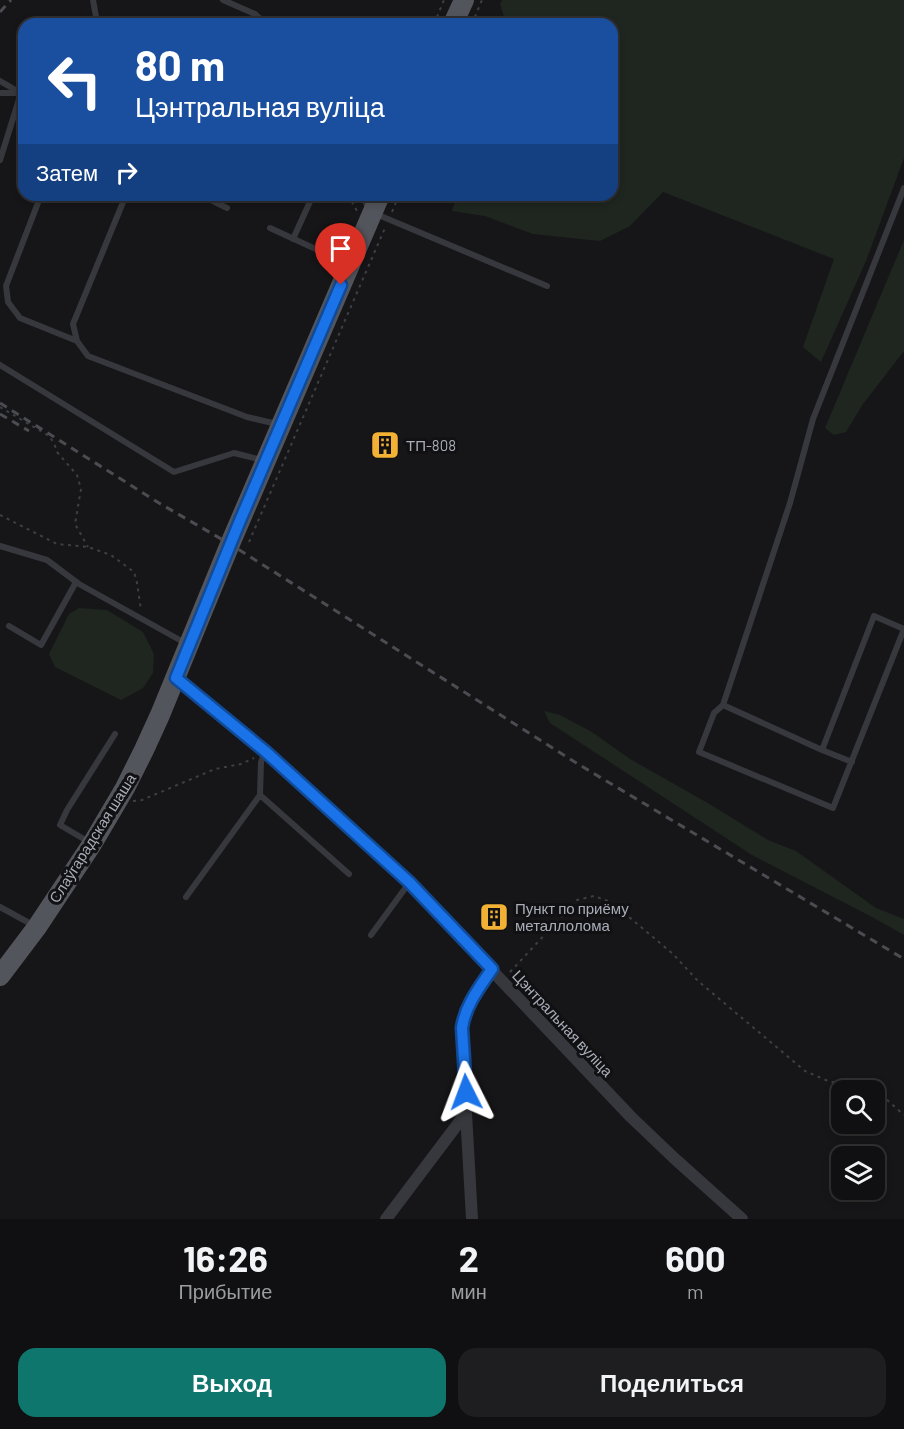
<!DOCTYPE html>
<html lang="ru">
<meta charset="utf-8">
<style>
:root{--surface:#101012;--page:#1e1e20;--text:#f1f3f6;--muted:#9c9d9f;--line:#303032;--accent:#0f766e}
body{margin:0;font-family:Barlow,sans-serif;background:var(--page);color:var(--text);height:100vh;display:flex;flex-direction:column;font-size:22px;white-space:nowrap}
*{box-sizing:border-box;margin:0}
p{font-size:20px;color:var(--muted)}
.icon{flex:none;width:33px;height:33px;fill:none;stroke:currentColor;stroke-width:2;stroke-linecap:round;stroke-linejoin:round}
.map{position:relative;height:1219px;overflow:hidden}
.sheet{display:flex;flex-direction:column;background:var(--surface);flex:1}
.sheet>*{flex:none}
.top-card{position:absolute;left:18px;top:18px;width:600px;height:183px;border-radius:18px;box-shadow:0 3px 9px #0003,0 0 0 2px var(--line);background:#1a4fa0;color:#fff;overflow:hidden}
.fabs{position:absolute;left:831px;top:1080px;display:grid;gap:12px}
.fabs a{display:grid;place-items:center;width:54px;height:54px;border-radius:12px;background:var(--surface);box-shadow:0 3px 9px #0003,0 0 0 2px var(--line);font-size:30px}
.pin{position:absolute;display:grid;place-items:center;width:51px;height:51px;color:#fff;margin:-62px -26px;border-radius:50% 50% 50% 0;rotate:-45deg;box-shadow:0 0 6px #0007}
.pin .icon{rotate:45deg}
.me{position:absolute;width:66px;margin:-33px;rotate:357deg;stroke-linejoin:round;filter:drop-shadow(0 0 4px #0008)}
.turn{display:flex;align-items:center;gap:21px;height:126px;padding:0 18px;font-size:27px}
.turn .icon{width:78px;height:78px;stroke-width:2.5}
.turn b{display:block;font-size:42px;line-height:51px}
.then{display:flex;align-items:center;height:57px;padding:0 18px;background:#0003;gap:12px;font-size:22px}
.eta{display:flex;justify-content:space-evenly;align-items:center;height:102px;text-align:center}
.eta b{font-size:36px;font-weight:700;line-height:42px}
.button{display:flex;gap:12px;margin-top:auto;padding:12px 18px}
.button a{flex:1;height:69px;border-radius:18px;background:var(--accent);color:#fff;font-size:24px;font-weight:700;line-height:69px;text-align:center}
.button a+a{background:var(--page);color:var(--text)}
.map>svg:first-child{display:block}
</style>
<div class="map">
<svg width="904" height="1219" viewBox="0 0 904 1219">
<rect width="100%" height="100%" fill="#161618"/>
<path fill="#1e261f" d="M502,0H904V158L866,261L821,362L803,347L834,259L663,192L630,226L600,241L533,234L485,216L452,211L457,195H612V24H506L500,4Z
M904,240V351L863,404L846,432L834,435L825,428Z
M79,608L107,610L143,632L154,654L153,673L143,688L121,700L55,667L49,654L69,614Z
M544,711L560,715L592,732L630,759L706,802L768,840L796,851L876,908L904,919V935L872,917L752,855L550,723Z"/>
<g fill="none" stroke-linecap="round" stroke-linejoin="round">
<path stroke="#3d3f44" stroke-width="2" stroke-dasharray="3 4.5" stroke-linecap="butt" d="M434,24L444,0
M472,24L482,0
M348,195L357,211
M392,212L399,195
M0,407L49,436L54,443L57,452L77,475L81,489L75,524L88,547
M0,515L57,544L88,547L111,555L134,572L137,583L141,610
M249,542L385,228
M133,801L142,800L215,769L241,764L254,758
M510,972L577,900L594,896L608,901L616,906L673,954L698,981L805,1071L828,1081L869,1090
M874,1092L885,1098L904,1115"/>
<path stroke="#37383d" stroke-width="6" d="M93,0L97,22L99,24
M223,0L255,14L266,24
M0,81L21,93L0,160
M0,93H20
M41,195L6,286L8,302L20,318L77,341
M126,195L73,324L77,341L88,356L247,417L277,424
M212,195L213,201L227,208
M361,195L369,208
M376,214L547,286
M270,228L346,263
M293,239L313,195
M0,365L174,472L234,453L262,460
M0,546L47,560L79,584L187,644
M9,626L41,645L76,582
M723,705L822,750L874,616L904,629L833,808L699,752L714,713L723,705L790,503L813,419L904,188
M822,750L852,762
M265,752L261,762L260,795L349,874
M89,842L60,825L67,810L115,734
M186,897L260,795
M0,907L33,925
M371,935L409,883"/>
<path stroke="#37383d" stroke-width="12" d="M176,678L266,752L409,883L631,1117L674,1158L742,1219
M386,1219L466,1113
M472,1219L466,1113L465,1070L462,1028L463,1019L470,1002L492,970"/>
<path stroke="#53555c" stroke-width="20" d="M453,24L464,0
M0,976L37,927L92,844L125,788L144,750L160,715L230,544L380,195"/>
<path stroke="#4a4c52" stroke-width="3" stroke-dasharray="8 6" stroke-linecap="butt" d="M0,12L11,0
M0,403L159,503L230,544L578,764L904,959
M0,414L29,431"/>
</g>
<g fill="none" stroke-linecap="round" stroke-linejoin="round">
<g stroke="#114b97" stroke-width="15">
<path id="route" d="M341,285L239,523L176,678L266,752L409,882L492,969C479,988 465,1006 462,1028L466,1092"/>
</g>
<use href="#route" stroke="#1a73e8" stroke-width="10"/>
</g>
<defs>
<g id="building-square" transform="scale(1.5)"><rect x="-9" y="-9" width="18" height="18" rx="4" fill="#f2b134" stroke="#111113"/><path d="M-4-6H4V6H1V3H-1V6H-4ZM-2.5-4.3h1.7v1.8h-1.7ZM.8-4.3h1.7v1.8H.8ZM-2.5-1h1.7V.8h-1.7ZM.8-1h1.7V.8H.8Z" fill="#111"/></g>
</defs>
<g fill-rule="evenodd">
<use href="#building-square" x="385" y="445"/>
<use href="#building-square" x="494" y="917"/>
</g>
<g text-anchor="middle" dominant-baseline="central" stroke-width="6" stroke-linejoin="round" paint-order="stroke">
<g font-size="15" fill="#a8adb8" stroke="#111113" text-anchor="start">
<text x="406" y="445">ТП-808</text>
<text x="515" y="908">Пункт по приёму<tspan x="515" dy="17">металлолома</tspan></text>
</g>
<g font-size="15" fill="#a8adb8" stroke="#111113">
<text transform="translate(92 838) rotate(-58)">Слаўгарадская шаша</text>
<text transform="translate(563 1023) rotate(47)">Цэнтральная вуліца</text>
</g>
</g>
</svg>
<div class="fabs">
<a><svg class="icon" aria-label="search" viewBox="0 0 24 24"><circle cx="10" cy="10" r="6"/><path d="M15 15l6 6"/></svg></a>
<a><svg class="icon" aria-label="layers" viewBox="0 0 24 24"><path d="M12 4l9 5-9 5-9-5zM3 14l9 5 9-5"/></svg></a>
</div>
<div class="pin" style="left:341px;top:285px;background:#d93025"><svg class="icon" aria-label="arrive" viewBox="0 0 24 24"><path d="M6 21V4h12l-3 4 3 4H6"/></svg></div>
<svg class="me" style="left:466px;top:1092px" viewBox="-20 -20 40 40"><path d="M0-17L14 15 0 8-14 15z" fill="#1a73e8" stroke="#fff" stroke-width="4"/></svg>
<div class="top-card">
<div class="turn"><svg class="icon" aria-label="left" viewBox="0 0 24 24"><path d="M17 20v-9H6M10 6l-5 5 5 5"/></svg><div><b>80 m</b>Цэнтральная вуліца</div></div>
<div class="then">Затем<svg class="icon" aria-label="right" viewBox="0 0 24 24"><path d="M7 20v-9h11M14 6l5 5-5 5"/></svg></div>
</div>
</div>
<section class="sheet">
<div class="eta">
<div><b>16:26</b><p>Прибытие</p></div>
<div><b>2</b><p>мин</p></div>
<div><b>600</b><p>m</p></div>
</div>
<div class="button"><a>Выход</a><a>Поделиться</a></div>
</section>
